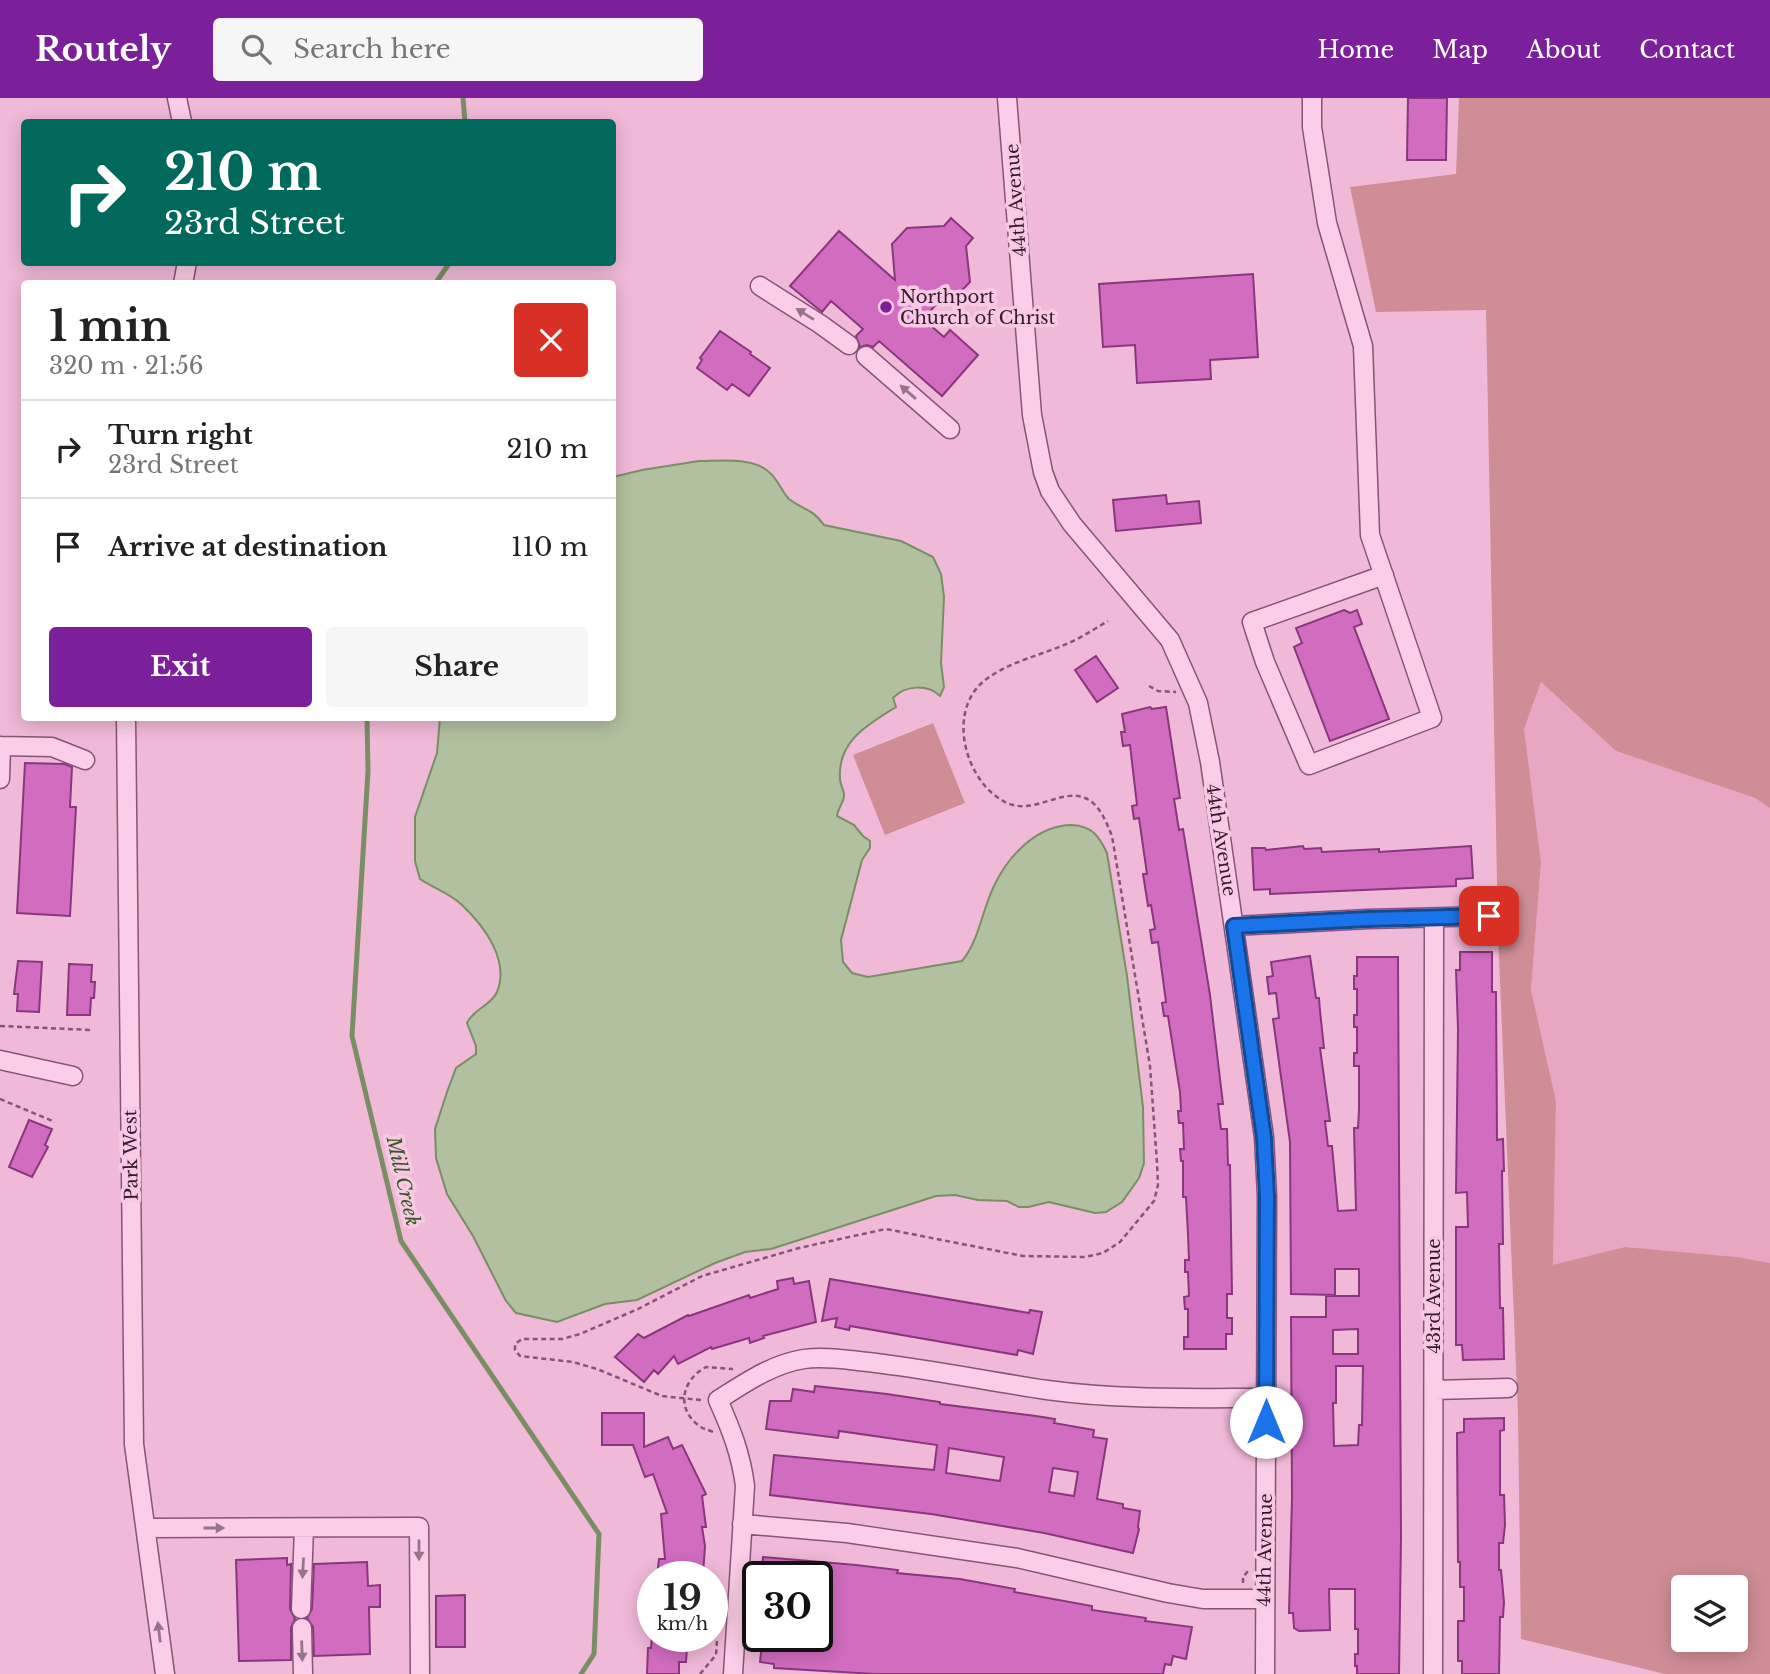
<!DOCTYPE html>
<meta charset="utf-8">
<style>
:root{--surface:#fff;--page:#f6f6f6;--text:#222;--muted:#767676;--line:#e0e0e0;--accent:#7b1f9b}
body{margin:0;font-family:"Libre Baskerville",serif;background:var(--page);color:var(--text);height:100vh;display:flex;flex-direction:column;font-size:26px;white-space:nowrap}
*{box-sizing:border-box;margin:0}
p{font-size:23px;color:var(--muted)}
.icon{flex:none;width:38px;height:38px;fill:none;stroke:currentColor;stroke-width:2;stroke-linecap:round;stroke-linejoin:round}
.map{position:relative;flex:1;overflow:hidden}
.details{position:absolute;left:21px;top:182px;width:595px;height:441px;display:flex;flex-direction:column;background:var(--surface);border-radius:7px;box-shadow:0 4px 18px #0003}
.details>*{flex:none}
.guide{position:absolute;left:21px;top:21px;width:595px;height:147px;border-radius:7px;box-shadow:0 4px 18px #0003;background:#00695c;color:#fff;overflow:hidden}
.tools{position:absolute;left:1671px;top:1477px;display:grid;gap:14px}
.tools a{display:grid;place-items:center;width:77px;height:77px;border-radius:7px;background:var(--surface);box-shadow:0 4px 18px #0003;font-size:35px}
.speed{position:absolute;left:637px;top:1463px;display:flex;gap:14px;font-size:35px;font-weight:700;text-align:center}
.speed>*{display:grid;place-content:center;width:91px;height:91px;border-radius:50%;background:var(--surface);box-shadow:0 4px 18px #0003;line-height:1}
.speed small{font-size:18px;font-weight:400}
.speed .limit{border:4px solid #111;border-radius:10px;background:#fff;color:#111}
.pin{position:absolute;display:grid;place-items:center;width:60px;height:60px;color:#fff;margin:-30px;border-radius:14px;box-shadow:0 4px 10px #0006}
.me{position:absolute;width:77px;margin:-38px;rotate:0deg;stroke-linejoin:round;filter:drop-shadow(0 0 5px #0008)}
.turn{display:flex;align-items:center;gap:24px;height:147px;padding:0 28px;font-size:32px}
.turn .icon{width:91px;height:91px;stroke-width:2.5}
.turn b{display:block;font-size:49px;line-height:60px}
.round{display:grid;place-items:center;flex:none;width:74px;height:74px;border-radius:7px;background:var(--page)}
.summary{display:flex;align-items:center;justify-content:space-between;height:119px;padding:0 28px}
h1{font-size:42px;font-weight:700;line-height:52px}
.button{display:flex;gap:14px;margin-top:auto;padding:14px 28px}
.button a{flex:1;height:80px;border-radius:7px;background:var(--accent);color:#fff;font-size:28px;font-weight:700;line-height:80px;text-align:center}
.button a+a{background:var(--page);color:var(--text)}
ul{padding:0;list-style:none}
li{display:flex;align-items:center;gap:21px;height:98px;padding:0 28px;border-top:2px solid var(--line)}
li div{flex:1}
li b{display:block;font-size:26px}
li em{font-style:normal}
header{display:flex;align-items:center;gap:42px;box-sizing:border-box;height:98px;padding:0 35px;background:var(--accent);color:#fff}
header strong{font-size:33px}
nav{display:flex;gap:38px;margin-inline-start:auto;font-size:24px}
.search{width:490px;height:63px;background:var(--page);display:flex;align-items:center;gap:18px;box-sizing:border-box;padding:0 24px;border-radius:7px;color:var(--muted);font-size:26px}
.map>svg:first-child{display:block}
</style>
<header>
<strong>Routely</strong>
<div class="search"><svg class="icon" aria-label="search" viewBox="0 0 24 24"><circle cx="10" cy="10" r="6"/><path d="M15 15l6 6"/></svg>Search here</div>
<nav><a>Home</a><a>Map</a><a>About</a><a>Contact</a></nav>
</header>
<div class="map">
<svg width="1770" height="1576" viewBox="0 0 1770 1576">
<rect width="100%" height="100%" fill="#f1b9d8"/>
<path fill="#e7a6c1" d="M1541,584L1616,653L1755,700L1770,710V1165L1737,1159L1625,1149L1553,1168L1556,1003L1531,892L1541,764L1524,631Z"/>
<path fill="#cf8d96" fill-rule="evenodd" d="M1459,0H1770V710L1755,700L1616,653L1541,584L1524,631L1541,764L1531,892L1556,1003L1553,1167L1625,1149L1737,1159L1770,1165V1576H1665L1521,1541L1518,1317L1498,836L1486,212L1376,214L1350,89L1456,76ZM1684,1489H1736V1542H1684Z
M933,625L965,705L885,737L853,657Z"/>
<path fill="#b1c09e" stroke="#7a8e66" stroke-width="2" d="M699,363C720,363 753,359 769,374C778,381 781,393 789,401C803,412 812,410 824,427L901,443L933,459L941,476L944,499L941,565L944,589L940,598C928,586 905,587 893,600L896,609C869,626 837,643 840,681C840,686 844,692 844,697C844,704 838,710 837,718L854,727L863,738L870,743V750L862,762L841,842L843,864L852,875L868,879L962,863C979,843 982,812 994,788C1008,758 1037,727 1072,727C1092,728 1099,738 1107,755L1127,878L1143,1009L1144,1065L1139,1080L1122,1104L1106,1114L1095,1115L1049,1104L1028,1109H1019L1007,1103L978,1102L955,1097L936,1098L771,1151L745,1154L715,1165L637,1202L605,1206L557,1224L516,1215L506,1203L473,1138L447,1096L436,1060L435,1031L447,994L456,970L476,956V948L467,925C473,911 491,908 497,894C510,862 484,828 462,807C450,795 433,790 420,781L415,763V719L437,655L440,620H612L613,379L642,372Z"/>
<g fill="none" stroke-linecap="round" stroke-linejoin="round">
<path stroke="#7a8e66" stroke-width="5" d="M463,0L465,24
M435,186L450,164
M367,620L368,673L352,938L401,1143L599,1436L594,1556L581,1576"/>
</g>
<path fill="#d26cc1" stroke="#89377d" stroke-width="2" fill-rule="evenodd" d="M1408,0H1447L1446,62H1407Z
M951,120L973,140L966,148L970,184L954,201L942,200L923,221L944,239L950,232L978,257L942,298L879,243L873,249L867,247L860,249L856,238L863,231L831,203L822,214L790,188L839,133L895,182L892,146L907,130L944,128Z
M1253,176L1258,259L1210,262L1211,281L1137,285L1135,247L1103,249L1099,186Z
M720,233L751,254L750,256L770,270L749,298L732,286L727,292L697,270L702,262L700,260Z
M1166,397L1167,406L1199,403L1201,425L1116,433L1113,402Z
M1344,512L1350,515L1357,512L1362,526L1354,529L1389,621L1330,643L1294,549L1302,545L1296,530Z
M1096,558L1118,590L1097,604L1075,572Z
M1150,609L1152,611L1166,609L1180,700L1174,701L1179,732L1183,731L1210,897L1223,1006H1218L1221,1031H1227L1228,1067H1230L1232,1196H1227V1220H1232V1236H1226V1251H1184V1239H1188V1211H1185L1184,1199L1189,1198L1188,1174H1185V1162H1189L1188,1137L1186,1099H1183V1063H1181L1180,1051H1184L1183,1025H1179L1178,1013H1181L1180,994L1168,918H1164L1162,905L1166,904L1158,844L1152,845L1150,832L1155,831L1151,807L1148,808L1143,776H1147L1139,720L1134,721L1132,708L1137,707L1130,647L1123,648L1121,634H1125L1122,616Z
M25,665L65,666L72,669L70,709H76L70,818L17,815Z
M1303,748L1304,751L1321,750L1322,754L1379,751V754L1471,748L1473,780L1456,781V788L1270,796V791L1254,792L1252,750H1265L1266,752Z
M1460,854H1492V894H1496L1497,1042L1503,1041L1504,1073H1502L1503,1146H1499L1500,1210H1503L1504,1261L1463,1262L1462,1247H1456V1129H1468L1467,1094L1456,1095L1458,931L1456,872H1460Z
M1310,858L1316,900H1319L1320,913L1324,950H1320L1330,1023H1325L1328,1048H1332L1338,1113L1356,1112L1354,1030H1358L1359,1011V968H1354V955H1357V929H1354V917H1357V891H1354V878H1357V859H1398L1401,1439L1399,1576H1357V1568H1355V1556H1358V1531H1355V1491H1329L1330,1532L1299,1533L1294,1530L1293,1515H1289L1292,1400L1291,1219H1326V1198H1359V1171H1335V1197L1291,1196L1290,1044L1273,921L1279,920L1276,895L1269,896L1267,879L1273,878L1271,864ZM1358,1231V1256H1333V1232ZM1336,1268H1363L1362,1327H1359L1358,1347L1334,1348L1333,1305H1336Z
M18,863L42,864L39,914L17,913L18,896H14Z
M69,866L92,867L91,884H95L94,900H91L90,917H67Z
M29,1022L52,1031L45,1047L48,1049L32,1079L9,1069Z
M793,1180L794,1186L809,1183L816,1224L763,1238L764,1240L750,1245L749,1240L712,1251L711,1249L678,1266L674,1258L658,1276L654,1272L644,1284L615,1259L638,1236L644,1240L688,1217L689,1218L749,1197L750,1200L778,1191L777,1183Z
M830,1181L1029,1215L1030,1212L1042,1214L1033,1256L1018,1252L1017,1257L850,1228L849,1232L835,1229L837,1220L822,1223Z
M815,1288L887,1296L940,1304V1306L1036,1318L1055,1321L1054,1325L1094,1332L1093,1339L1107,1341L1097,1401L1123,1406V1410L1140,1413L1138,1429L1139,1431L1133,1455L1044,1435L931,1416L770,1397L774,1357L934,1372L937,1347L839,1333L838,1340L766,1331L770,1303H791L793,1291L814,1294ZM949,1350L1004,1359L1000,1383L946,1375ZM1053,1370L1078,1374L1074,1398L1049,1394Z
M602,1315H644V1349L668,1339L673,1351L682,1347L706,1396L702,1398L706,1429H702L705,1448L703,1476L692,1475V1479H657L659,1461H665L661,1416L667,1415L653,1376L645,1379L633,1347H602Z
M1504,1320V1332L1500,1333V1397H1504L1505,1427L1503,1445H1499V1472H1501L1504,1504L1503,1519H1500L1499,1576H1462V1563H1458V1523H1464V1489H1460V1464H1458L1457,1335L1464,1334V1321Z
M763,1459L856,1467L898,1472L897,1475L960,1481L1015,1491L1014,1494L1092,1508V1512L1146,1520L1145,1523L1192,1529L1186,1561L1173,1558L1171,1567L1165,1566L1163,1576H875L774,1570V1566L760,1564L763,1538H817V1479H761Z
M287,1460V1467L291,1466L290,1511L295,1521L291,1530V1562L239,1563L236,1462Z
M367,1464L368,1488L380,1487V1509H369L370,1556L314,1558L313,1529L307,1520L312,1511L314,1466Z
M465,1497V1549H436V1498Z
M652,1538H693L692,1551L687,1550L686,1564H679V1576H647L648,1550H651Z"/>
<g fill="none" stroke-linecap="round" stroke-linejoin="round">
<g stroke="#885379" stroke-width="21">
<path id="minor" d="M177,0L182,24
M1007,0L1032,317L1043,374L1050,393L1072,426L1170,542L1198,605L1210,664L1264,1039L1267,1098L1265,1576
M1312,0V29L1327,125L1363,248L1370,437L1432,620L1309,667L1265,564L1252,524L1384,477
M183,186L187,164
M760,188L820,226L849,247
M866,258L950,331
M126,620L134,1346L165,1576
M0,648L52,649L85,662
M0,681L1,648
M1234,828L1368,821L1489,818
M0,962L73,978
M1434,1292L1508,1290
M742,1426L847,1435L1017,1460L1168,1495L1203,1501H1264
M146,1430L419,1429L420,1576
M301,1511L304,1430
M302,1530L303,1576
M733,1576L745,1388C741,1356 731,1331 718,1302C745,1285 772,1266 804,1261C825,1258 847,1262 868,1264C928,1271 987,1283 1047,1292C1120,1302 1192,1300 1265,1300
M1433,1576L1434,820"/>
</g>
<path stroke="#885379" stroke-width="2.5" stroke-dasharray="5 3.5" stroke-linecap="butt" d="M1149,588L1158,593L1176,594
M0,928L91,932
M0,1001L55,1024
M701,1302L662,1298L597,1271L573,1264L520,1258L515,1252V1246L522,1241H562L580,1236L638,1211L702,1178L799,1150L886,1131L1023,1158L1085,1159L1103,1155L1120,1144L1154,1103L1158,1087L1157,1065L1150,968L1112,738C1106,724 1100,706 1085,700C1061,690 1034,717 1007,705C965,685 946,614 984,583C1009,563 1043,557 1071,544C1084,538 1096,530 1108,523
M713,1334C707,1331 702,1331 698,1327C675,1309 683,1281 706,1269L733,1271
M1243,1485V1479L1248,1473
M700,1576L716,1557L717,1542"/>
<use href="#minor" stroke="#fbcde6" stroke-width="18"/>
</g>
<defs><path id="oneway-solid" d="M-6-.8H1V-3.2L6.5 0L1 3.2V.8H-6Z" transform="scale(1.75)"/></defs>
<g fill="#98738a">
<use href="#oneway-solid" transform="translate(805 216) rotate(-148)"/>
<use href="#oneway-solid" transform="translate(908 294) rotate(-139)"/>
<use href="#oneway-solid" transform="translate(214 1430)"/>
<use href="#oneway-solid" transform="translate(419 1452) rotate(90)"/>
<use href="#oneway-solid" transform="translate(303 1470) rotate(93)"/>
<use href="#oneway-solid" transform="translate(159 1534) rotate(-97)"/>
<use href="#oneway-solid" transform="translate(302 1553) rotate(88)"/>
</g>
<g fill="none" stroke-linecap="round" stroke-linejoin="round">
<g stroke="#114b97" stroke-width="18">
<path id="route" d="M1266,1324L1267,1098L1264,1040L1234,828L1368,821L1489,818"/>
</g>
<use href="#route" stroke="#1a73e8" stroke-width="12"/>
</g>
<circle fill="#7b1f9b" stroke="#f8c9e2" stroke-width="2.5" cx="886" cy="209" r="7"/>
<g text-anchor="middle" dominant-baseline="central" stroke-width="7" stroke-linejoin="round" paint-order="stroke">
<g font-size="18" fill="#36192f" stroke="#f8c9e2">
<text transform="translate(1016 102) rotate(-94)">44th Avenue</text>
<text transform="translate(1221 742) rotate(81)">44th Avenue</text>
<text transform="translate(131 1057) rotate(-91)">Park West</text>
<text transform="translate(1434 1198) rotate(-90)">43rd Avenue</text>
<text transform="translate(1265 1452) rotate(-89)">44th Avenue</text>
</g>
<g font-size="18" fill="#36192f" stroke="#f8c9e2" text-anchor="start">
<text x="900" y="199">Northport<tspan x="900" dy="21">Church of Christ</tspan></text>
</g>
<g font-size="19" font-style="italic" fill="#365727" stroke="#f8c9e2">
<text transform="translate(403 1083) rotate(77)">Mill Creek</text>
</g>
</g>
</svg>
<div class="tools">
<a><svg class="icon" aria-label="layers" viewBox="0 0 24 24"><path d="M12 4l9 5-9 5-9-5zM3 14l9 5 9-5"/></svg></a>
</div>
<div class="speed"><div>19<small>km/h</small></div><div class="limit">30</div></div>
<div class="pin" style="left:1489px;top:818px;background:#d93025"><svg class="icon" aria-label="arrive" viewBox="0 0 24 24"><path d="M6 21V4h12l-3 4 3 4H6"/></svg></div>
<svg class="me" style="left:1266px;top:1324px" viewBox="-20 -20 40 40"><circle r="19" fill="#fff"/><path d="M0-13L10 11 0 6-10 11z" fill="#1a73e8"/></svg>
<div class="guide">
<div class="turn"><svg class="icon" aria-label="right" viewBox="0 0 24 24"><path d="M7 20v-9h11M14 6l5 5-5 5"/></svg><div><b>210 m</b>23rd Street</div></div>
</div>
<section class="details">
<div class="summary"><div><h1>1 min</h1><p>320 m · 21:56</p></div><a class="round" style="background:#d93025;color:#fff"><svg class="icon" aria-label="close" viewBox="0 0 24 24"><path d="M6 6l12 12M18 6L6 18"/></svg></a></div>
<ul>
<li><svg class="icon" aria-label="right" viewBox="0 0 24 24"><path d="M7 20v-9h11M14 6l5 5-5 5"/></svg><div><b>Turn right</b><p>23rd Street</p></div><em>210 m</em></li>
<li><svg class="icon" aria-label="arrive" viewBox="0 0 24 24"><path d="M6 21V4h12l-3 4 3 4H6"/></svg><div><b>Arrive at destination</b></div><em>110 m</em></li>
</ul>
<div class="button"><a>Exit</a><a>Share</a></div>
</section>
</div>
